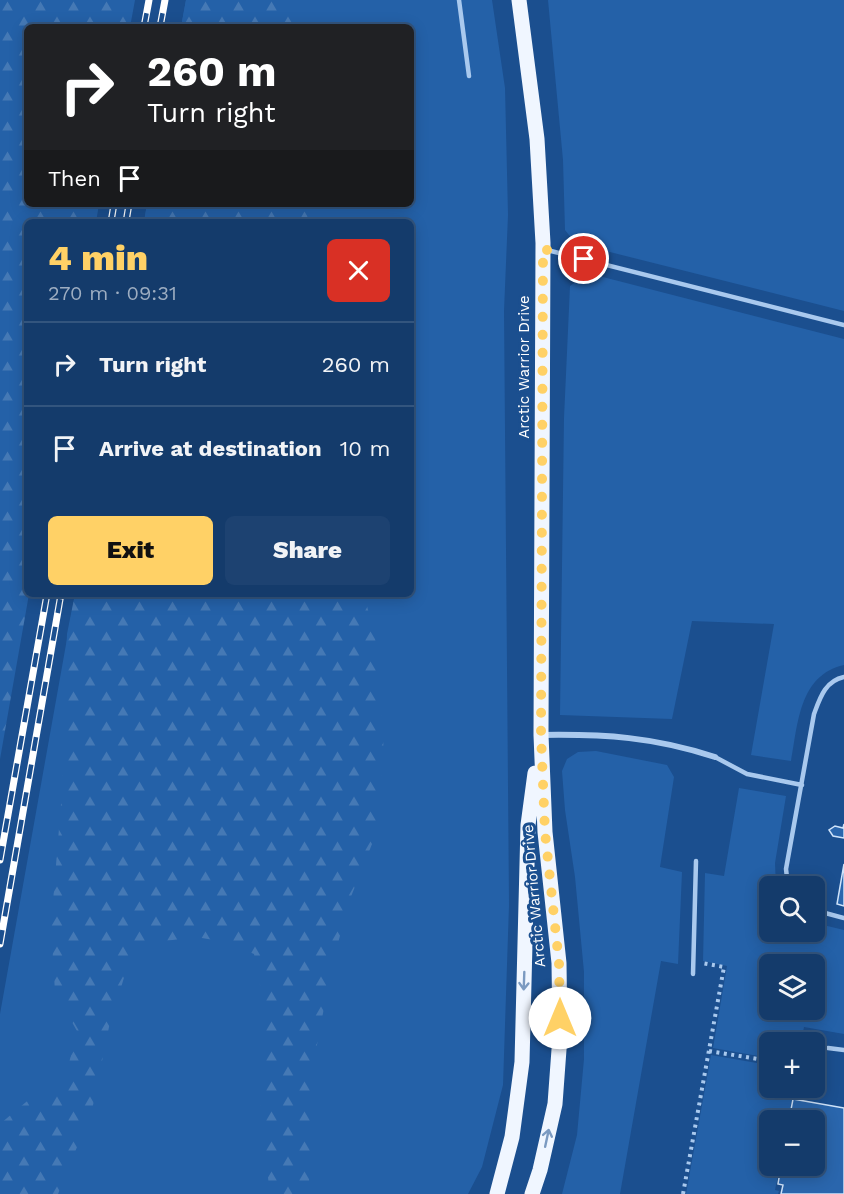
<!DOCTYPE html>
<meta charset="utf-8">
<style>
:root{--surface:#143b6b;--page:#1d4271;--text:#f1f3f6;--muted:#9dadc1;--line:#33557e;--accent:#ffd166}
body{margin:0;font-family:"Work Sans",sans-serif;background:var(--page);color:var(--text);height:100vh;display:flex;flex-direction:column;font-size:22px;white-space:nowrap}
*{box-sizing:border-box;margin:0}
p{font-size:20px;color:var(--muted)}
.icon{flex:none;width:33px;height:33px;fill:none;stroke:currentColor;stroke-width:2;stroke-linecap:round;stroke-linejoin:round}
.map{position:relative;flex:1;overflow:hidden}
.drawer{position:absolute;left:24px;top:219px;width:390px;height:378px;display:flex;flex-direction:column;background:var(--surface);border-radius:9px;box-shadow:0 3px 15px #0003,0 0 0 2px var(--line)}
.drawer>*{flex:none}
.hud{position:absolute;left:24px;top:24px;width:390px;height:183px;border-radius:9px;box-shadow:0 3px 15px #0003,0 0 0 2px var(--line);background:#202124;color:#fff;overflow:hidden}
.tools{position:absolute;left:759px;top:876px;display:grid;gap:12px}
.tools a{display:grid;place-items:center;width:66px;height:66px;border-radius:9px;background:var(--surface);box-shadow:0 3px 15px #0003,0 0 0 2px var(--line);font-size:30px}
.pin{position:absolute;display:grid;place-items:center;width:51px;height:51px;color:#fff;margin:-26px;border:3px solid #fff;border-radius:50%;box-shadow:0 2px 6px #0007}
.me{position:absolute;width:66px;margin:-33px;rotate:0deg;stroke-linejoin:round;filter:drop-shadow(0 0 4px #0008)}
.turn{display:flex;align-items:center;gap:21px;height:126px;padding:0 24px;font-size:27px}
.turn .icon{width:78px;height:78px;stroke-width:2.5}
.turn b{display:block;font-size:42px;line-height:51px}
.then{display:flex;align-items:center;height:57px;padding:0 24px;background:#0003;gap:12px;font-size:22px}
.round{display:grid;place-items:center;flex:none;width:63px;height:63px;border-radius:9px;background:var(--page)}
.head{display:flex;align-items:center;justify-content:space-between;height:102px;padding:0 24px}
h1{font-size:36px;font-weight:800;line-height:45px;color:var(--accent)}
.action{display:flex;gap:12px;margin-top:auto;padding:12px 24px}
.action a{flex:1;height:69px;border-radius:9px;background:var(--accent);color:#111;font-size:24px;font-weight:800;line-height:69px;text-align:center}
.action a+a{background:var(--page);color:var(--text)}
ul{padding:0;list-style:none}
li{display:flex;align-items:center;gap:18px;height:84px;padding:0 24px;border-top:2px solid var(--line)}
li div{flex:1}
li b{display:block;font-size:22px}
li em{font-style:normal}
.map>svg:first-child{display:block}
</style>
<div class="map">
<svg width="844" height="1194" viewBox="0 0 844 1194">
<defs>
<pattern id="forest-firs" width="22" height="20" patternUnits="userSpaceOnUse" patternTransform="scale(1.5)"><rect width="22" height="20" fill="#2461a8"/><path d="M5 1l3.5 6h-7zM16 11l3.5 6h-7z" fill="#4579b5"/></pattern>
</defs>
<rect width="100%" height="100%" fill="#1b4f8f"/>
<path fill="#2461a8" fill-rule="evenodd" d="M186,0H492L505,88L508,215L504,311L509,905L503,1085L482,1167L468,1194H0V1014L75,594H411V222H144L147,204H411V27H181Z
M548,0H844V311L594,248L573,240L565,230L563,160Z
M584,276H599L844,339V665C799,675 798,724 791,761L751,755L774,624L692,621L672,719L560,715L564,418L570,286Z
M596,751L667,765L674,777L660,867L682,872L678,964L661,961L620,1194H562L577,1135L584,1059V972L575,877L565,810L562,771L567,759L578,752Z
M739,788L786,796L775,863L776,886H770V932H814L815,923L844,930V1034L804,1027L801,1042H770L769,1058L713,1048L727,966L703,961L705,873L724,876ZM770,964H814V1010H770Z
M711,1055L769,1065L770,1088H794L788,1120H770V1166H780L775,1190L779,1191L778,1194H686Z"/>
<path fill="url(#forest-firs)" d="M0,0H135L130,27H27V204H99L96,222H27V594H29L0,759Z
M186,0H296L298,27H181Z
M147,204H307L308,222H144Z
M75,594H364L378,650L384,756L374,839L348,904L331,971L316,1050L311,1168L307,1194H279L269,1186L260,1110L264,1037L262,995L254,954L226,942L196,937L157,942L126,971L109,1027L92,1110L58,1194H0V1124L32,1097L64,1083L77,1031L55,992L51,926L61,804L67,634Z"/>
<path fill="#2a66ad" stroke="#cfe3fa" stroke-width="1.5" d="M844,824V838L833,836L829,830L835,826L843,828Z
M844,864V906L837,904Z
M793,1099L844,1108V1194H781L783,1185L778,1184L781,1166H814V1120H789Z"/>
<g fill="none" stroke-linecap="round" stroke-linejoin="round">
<path stroke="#a9c9ee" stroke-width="4" stroke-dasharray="3 4.5" stroke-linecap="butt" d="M709,1051L770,1061
M683,1194L724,967L702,963"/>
<path stroke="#a9c9ee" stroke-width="4.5" d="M459,0L469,76
M547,250L844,325
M715,757L747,774L802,785
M788,886L786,869L814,714C820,698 825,681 844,677
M814,910L844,918
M693,974L696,861
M828,1048L844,1050"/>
<path stroke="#a9c9ee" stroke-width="6" d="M541,735C605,734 654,737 715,757"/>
<path stroke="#f0f6ff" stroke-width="15" d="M519,0L537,139L543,243L541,735L545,832L559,963L560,1036L555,1104L540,1170L532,1194
M497,1194L512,1137L522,1062L528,825L535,773"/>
<g stroke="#fff" stroke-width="7">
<path id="rail" d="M144,27L149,0
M160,27L165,0
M111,222L114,204
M126,222L129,204
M0,860L47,594
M0,944L61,594"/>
</g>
<use href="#rail" stroke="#1b4f8f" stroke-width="4.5" stroke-dasharray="14" stroke-linecap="butt"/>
</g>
<defs><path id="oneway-shaft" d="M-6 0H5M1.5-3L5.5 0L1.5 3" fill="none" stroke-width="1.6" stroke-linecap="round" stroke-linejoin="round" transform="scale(1.5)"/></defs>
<g stroke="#7b9ac1">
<use href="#oneway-shaft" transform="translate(524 981) rotate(92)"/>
<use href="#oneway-shaft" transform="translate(547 1138) rotate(-78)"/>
</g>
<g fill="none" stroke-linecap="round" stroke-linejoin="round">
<path stroke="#ffd166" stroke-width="10" stroke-dasharray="0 18" d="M560,1018L559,963L545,832L541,735L543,249L584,259"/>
</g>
<g text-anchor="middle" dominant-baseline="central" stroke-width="6" stroke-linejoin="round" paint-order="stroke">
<g font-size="15" fill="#fff" stroke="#1b4f8f">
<text transform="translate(524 367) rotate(-90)">Arctic Warrior Drive</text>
<text transform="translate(534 896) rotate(-95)">Arctic Warrior Drive</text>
</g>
</g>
</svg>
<div class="tools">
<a><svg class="icon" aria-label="search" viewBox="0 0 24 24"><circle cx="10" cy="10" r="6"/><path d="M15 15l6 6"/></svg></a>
<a><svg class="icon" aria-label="layers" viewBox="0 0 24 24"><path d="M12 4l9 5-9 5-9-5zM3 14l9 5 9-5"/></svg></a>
<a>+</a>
<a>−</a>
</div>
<div class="pin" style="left:584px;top:259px;background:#d93025"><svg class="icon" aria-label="arrive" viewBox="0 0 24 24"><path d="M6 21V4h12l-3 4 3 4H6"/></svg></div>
<svg class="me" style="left:560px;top:1018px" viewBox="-20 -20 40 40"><circle r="19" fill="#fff"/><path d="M0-13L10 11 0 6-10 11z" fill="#ffd166"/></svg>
<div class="hud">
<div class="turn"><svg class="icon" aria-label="right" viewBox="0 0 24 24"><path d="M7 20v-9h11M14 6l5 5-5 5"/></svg><div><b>260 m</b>Turn right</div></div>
<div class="then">Then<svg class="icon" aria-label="arrive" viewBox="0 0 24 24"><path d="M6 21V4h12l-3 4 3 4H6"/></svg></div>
</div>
<section class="drawer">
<div class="head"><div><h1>4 min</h1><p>270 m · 09:31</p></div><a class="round" style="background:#d93025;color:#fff"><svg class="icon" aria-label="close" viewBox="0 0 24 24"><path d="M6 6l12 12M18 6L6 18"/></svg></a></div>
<ul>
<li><svg class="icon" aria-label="right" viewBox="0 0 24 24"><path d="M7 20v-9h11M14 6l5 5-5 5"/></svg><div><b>Turn right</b></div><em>260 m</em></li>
<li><svg class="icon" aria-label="arrive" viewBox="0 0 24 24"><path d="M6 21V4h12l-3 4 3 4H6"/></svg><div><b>Arrive at destination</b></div><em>10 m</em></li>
</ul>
<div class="action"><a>Exit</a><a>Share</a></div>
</section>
</div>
